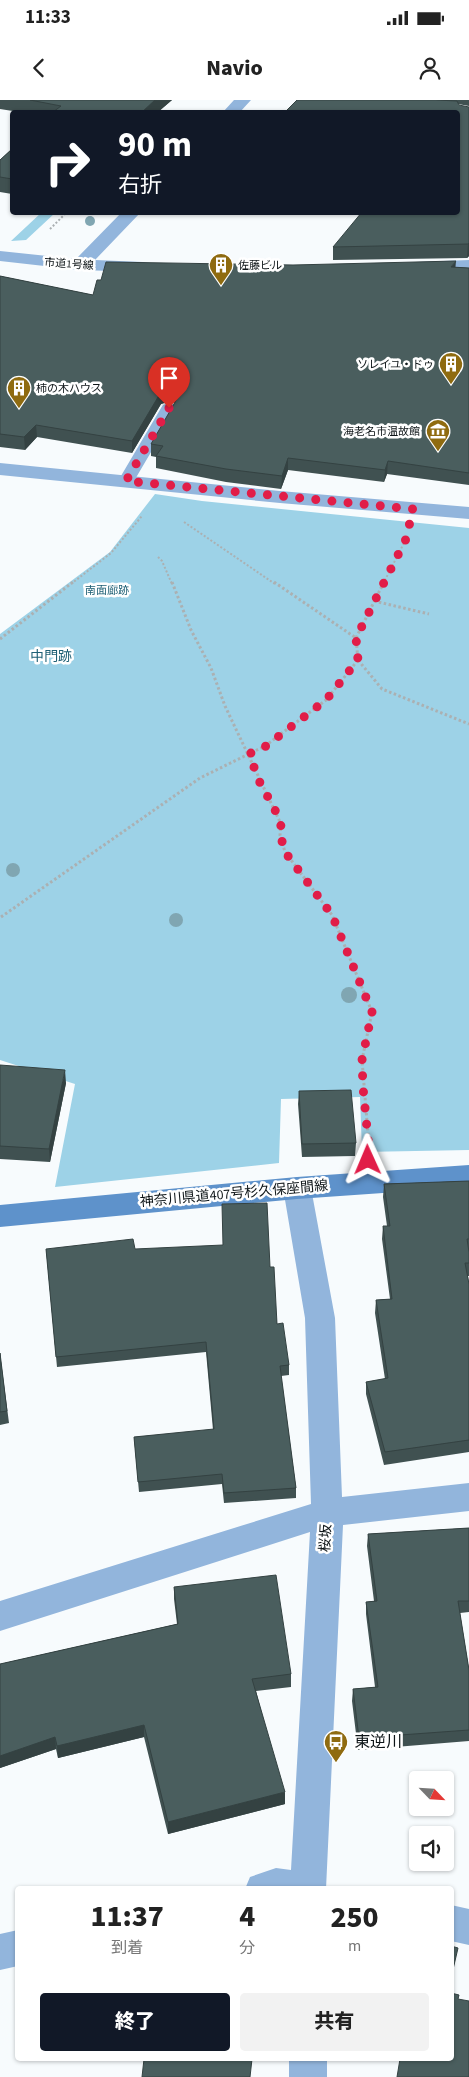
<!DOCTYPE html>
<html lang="ja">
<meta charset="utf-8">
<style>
:root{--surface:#fff;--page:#f2f2f2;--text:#222;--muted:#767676;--accent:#111827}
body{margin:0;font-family:"Source Sans 3","Noto Sans JP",sans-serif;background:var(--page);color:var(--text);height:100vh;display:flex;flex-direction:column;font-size:19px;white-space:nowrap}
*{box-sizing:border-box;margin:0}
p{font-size:16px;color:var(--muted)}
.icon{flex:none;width:28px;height:28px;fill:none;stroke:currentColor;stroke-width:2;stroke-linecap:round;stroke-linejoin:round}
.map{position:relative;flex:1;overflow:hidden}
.side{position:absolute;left:15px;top:1786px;width:439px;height:175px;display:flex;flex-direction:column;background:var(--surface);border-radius:5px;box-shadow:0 1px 4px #0004}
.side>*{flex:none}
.top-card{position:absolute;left:10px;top:10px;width:450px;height:105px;border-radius:5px;box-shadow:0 1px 4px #0004;background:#111827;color:#fff;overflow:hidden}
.needle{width:32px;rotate:115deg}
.fabs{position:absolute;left:409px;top:1671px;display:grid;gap:10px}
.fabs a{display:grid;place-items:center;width:45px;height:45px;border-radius:5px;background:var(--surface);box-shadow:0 1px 4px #0004;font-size:25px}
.pin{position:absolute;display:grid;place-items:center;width:42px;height:42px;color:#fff;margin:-51px -21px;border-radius:50% 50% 50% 0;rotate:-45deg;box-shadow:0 0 5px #0007}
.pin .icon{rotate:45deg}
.me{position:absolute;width:55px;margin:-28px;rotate:359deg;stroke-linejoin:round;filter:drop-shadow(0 0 4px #0008)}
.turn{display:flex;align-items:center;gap:18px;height:105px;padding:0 25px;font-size:22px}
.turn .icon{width:65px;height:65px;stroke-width:2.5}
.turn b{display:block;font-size:35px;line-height:42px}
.eta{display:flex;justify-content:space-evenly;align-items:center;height:85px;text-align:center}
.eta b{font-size:30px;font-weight:800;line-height:35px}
.cta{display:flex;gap:10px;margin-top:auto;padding:10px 25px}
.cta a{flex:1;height:58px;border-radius:5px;background:var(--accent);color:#fff;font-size:20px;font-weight:800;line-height:58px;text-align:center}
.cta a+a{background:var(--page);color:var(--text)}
.status{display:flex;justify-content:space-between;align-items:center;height:35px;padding:0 25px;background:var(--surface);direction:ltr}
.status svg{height:14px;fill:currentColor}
header{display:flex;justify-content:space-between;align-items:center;height:65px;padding:0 25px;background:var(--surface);font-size:22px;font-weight:800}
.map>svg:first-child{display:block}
</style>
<div class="status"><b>11:33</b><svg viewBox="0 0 49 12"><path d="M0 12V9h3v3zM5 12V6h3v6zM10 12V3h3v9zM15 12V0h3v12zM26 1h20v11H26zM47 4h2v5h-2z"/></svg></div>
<header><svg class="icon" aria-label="back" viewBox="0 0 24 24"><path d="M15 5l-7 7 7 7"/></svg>Navio<svg class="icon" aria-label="person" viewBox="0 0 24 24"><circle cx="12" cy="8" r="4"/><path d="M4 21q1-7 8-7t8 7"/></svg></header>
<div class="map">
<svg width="469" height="1977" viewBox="0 0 469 1977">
<rect width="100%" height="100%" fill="#f7fbfd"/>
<path fill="#9dd2e7" d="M42,112L55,113L26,140L11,141Z
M155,394L202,401L469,428V1050L362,1052L360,997L281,999L279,1063L55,1087L75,984L0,960V534L110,452Z"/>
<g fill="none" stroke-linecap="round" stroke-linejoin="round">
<path stroke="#abb0b2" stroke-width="2" stroke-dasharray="2 2" stroke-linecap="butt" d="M50,129L67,112
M184,422L275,484
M158,457L162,461L172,484
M71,484L111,453L142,416
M383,484L405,441"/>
<path stroke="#abb0b2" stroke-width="3" stroke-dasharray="2.5 2.5" stroke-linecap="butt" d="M172,482L191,530L211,568L225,606L281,724L280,735L285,752L332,815L372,912L362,960L369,1046
M274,482L356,538
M384,482L356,538L358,560L382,589L469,624
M374,501L429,514
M0,539L73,482
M1,817L200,678L265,646L326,600L358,560"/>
<path fill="#92b5dc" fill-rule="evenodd" d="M169,303L175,305L177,308L134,381L132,385H120L118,381L161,308L163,305Z"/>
<path fill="#92b5dc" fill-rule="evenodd" d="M0,363L280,391L469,407V419L280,403L0,375Z
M297,1077L307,1080L311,1088L335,1218L342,1397L469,1383V1411L343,1425L326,1789H245L250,1777L276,1768L291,1770L310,1432L0,1531V1501L311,1404L305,1218L283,1088L287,1080Z
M451,1805L469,1809V1845L451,1841Z
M18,1830V1866L0,1870V1834Z
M289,1959H327V1977H289Z"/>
<path fill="#92b5dc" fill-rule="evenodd" d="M234,0H251L240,12H223Z
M122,112H141L95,160L143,162L149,163L152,167L149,171L143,172L80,170L0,161V151L76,159Z
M469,160V170L418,172L412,171L409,167L412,163L418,162Z"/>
<path fill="#5e92cb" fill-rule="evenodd" d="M469,1065V1087L297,1099L0,1127V1105L297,1077Z"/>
</g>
<g fill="#80a6b2">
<circle cx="90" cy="121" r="5"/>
<circle cx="13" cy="770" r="7"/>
<circle cx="176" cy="820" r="7"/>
<circle cx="349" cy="895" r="8"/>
</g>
<path fill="#405151" d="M0,0H172L158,12H19L0,9Z
M436,0H469V6L458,4L469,156L467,158L333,160V147L458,112Z
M12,49V94L0,92V60Z
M456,167L469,168V385L387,374L384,382L288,370L281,389L226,382L156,368V357L151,356V344L175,303L170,301L161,304L132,353L37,337L25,350L0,347V176L93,195Z
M0,965L66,983L50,1062L0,1059Z
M299,991L356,1043L355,1056L302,1057L298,1004Z
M469,1081V1176H468L469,1184V1352L384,1365L366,1294V1282L385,1279L375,1213L376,1200L390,1199L382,1139L383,1126H387L383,1097L384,1084Z
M46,1149H135L270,1167L277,1224L289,1265V1275L281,1276L296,1388V1398L224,1403L222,1384L139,1392L134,1337L213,1330L206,1252L57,1267Z
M0,1253L9,1323L0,1325Z
M469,1428V1512L460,1513L469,1570V1641L358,1650L352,1601L353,1589L375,1587L366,1514V1502L374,1501L367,1446L368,1434Z
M174,1487L291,1574V1587L256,1591L285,1704L168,1734L144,1637L58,1658L56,1649L0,1668V1564L177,1524L174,1499Z"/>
<path fill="#344242" d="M155,0H172L158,12H142Z
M469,143V156L467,158L468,144Z
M456,161L455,172L451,167Z
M169,289L170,301L161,304L132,353V341L161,292Z
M36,325L37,337L25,350L24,337Z
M288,358V370L281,389L282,376Z
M388,361L387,374L384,382L385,370Z
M65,970L66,983L50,1062L49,1049Z
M144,1625V1637L58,1658L57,1646Z
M55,1637L56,1649L0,1668V1656Z
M285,1692V1704L168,1734V1722Z"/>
<path fill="#4a5e5e" stroke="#344242" d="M30,0H155L142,12H53L61,6Z
M297,0H436L457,1L459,5L469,7V143L468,144L333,147L362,112H458V12H285Z
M12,49V79L0,77V60Z
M456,161L451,167L469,168V373L388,361L385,370L288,358L282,376L226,369L156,356L163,346L151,344L178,297L176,292L169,289L161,292L132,341L36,325L24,337L0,334V176L93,195L97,180H101L106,162L293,165Z
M0,965L65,970L49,1049L0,1046Z
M351,990L356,1043L302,1044L299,991Z
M469,1081V1139H467L469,1152V1163H465L469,1184V1340L385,1352L366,1282L388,1278L376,1200L392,1199L383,1126H390L384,1084Z
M267,1103L270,1167H274L277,1224L283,1223L289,1265L280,1266L296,1388L224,1393L222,1374L138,1382L134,1337L214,1329L206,1242L56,1257L46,1149L133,1139L135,1149L223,1145L222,1104Z
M0,1253L7,1311L0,1312Z
M469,1428V1501H458L469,1570V1630L359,1638L353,1589L378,1587L366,1502L377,1501L368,1434Z
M276,1475L291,1574L252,1579L285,1692L168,1722L144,1625L57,1646L55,1637L0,1656V1564L178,1524L174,1487Z
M451,1846L458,1848L451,1878Z
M451,1893L459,1895L458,1899L469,1901V1977H397L400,1959H451Z
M144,1959H252L250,1977H142Z"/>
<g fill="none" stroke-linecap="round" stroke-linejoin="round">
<path stroke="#e11d48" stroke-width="9" stroke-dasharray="0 16.2" d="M169,308L126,381L413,409L406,439L356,538L358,560L326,600L266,646L249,654L262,688L272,703L281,724L280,734L285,752L332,815L372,912L362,960L363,987L369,1049L368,1060"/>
</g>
<defs>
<g id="building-pin" transform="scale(1.25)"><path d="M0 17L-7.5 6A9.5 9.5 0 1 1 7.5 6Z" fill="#8f6b10" stroke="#fff"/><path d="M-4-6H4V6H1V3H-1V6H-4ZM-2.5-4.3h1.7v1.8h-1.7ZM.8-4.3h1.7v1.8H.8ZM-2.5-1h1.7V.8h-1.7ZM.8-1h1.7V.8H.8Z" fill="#fff"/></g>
<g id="museum-pin" transform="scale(1.25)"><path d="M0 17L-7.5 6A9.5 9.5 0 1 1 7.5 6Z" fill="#8f6b10" stroke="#fff"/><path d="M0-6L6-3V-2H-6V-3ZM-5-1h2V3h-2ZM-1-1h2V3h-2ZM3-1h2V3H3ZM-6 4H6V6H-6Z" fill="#fff"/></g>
<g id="bus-pin" transform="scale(1.25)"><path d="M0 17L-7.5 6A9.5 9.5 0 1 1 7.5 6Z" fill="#8f6b10" stroke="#fff"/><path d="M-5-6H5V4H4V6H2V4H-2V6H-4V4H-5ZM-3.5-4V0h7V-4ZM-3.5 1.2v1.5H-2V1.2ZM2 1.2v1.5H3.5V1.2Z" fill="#fff"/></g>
</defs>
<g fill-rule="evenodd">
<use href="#building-pin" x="221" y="165"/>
<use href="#building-pin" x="451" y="264"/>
<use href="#building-pin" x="19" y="288"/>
<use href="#museum-pin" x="438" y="331"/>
<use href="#bus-pin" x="336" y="1642"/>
</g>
<g text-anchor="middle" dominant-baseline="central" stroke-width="5" stroke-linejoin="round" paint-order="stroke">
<g font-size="11" fill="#0d1417" stroke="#fff">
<text transform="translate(69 164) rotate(4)">市道1号線</text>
</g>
<g font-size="11" fill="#0d1417" stroke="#fff" text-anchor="start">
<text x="238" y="165">佐藤ビル</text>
<text x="434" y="264" text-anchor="end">ソレイユ・ドゥ</text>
<text x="36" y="288">柿の木ハウス</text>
<text x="420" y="331" text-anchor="end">海老名市温故館</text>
</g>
<g font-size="11" fill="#1f6075" stroke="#fff">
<text x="107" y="490">南面廊跡</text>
</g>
<g font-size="14" fill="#1f6075" stroke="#fff">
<text x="51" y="557">中門跡</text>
</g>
<g font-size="14" fill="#0d1417" stroke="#fff">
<text transform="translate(234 1094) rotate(-5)">神奈川県道407号杉久保座間線</text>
<text transform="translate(326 1438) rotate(-87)">桜坂</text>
</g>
<g font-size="16" fill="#0d1417" stroke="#fff" text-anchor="start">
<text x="354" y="1642">東逆川</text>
</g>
</g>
</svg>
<div class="fabs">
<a><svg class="needle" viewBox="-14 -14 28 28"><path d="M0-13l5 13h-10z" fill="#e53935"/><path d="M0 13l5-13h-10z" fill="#767676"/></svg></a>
<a><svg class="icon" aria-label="sound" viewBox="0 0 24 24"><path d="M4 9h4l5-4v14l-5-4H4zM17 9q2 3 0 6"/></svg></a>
</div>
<div class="pin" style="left:169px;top:308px;background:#d93025"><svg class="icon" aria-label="arrive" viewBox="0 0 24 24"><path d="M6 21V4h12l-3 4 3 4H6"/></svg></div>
<svg class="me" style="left:368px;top:1060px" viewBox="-20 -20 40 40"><path d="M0-17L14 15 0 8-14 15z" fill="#e11d48" stroke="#fff" stroke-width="4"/></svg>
<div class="top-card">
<div class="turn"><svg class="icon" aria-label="right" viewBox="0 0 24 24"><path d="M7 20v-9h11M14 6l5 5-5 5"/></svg><div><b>90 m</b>右折</div></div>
</div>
<section class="side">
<div class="eta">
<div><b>11:37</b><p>到着</p></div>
<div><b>4</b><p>分</p></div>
<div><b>250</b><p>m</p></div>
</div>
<div class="cta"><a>終了</a><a>共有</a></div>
</section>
</div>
